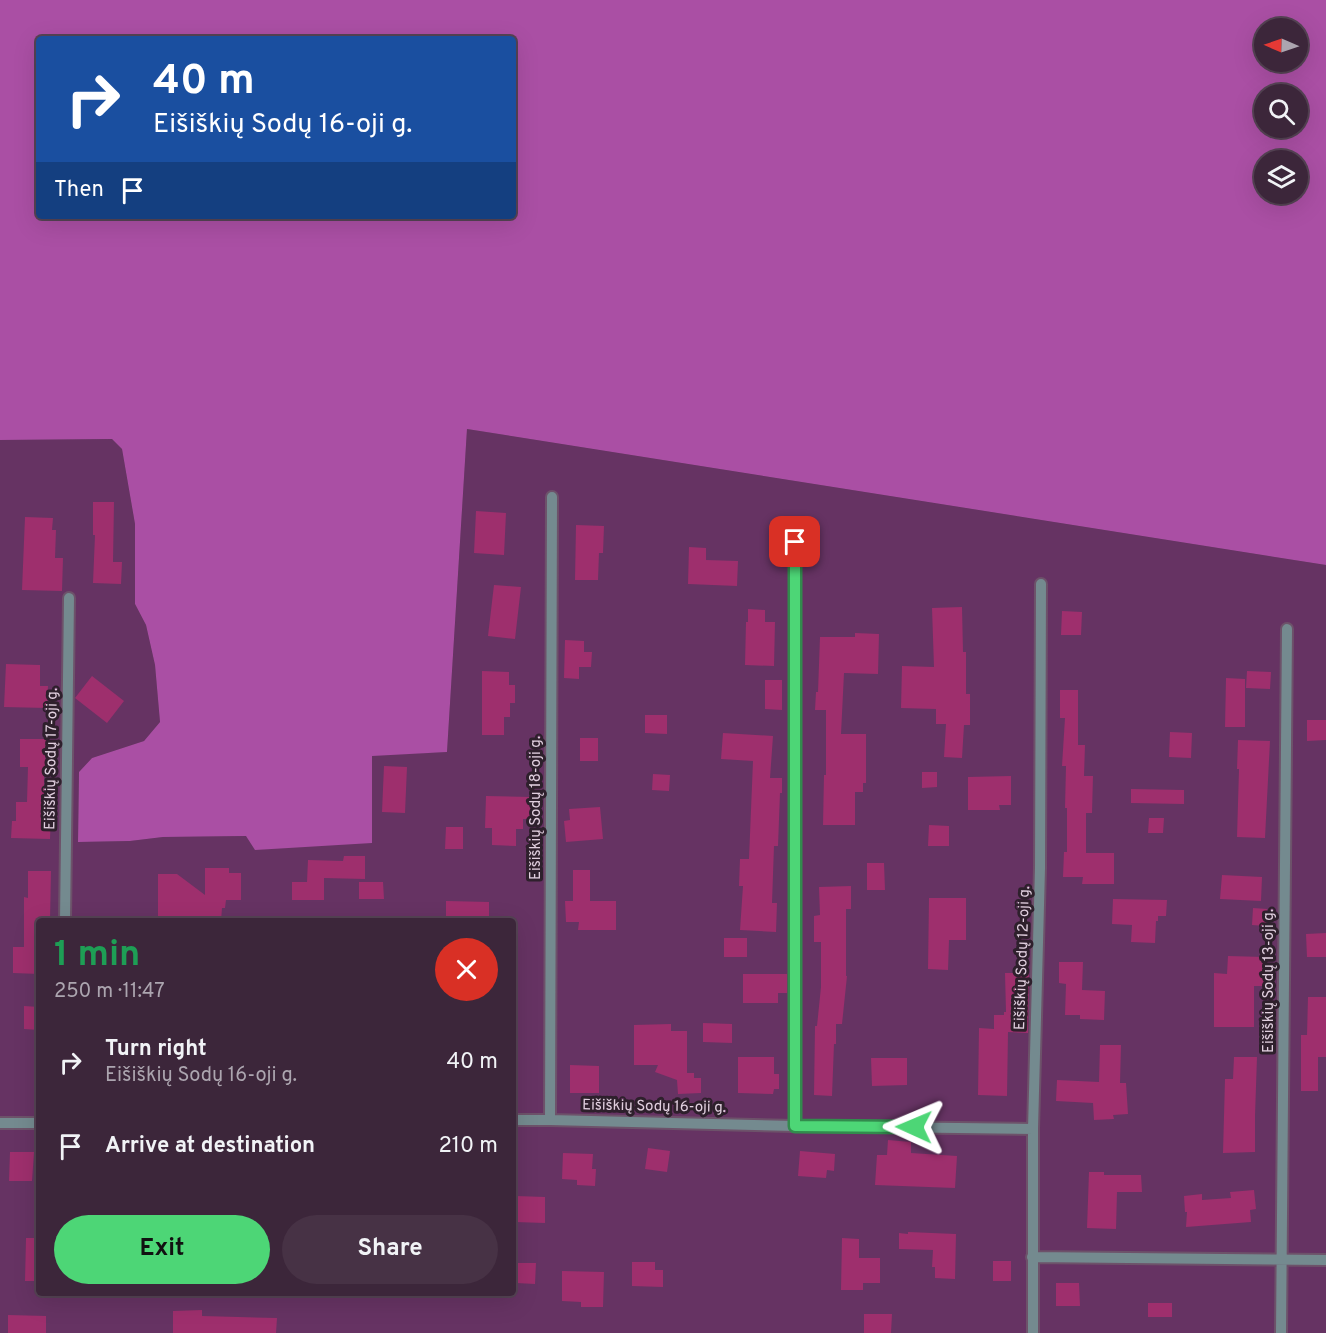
<!DOCTYPE html>
<meta charset="utf-8">
<style>
:root{--surface:#3c263a;--page:#473245;--text:#f1f3f6;--muted:#aca5af;--line:#554354;--accent:#4dd676}
body{margin:0;font-family:Overpass,sans-serif;background:var(--page);color:var(--text);height:100vh;display:flex;flex-direction:column;font-size:22px;white-space:nowrap}
*{box-sizing:border-box;margin:0}
p{font-size:20px;color:var(--muted)}
.icon{flex:none;width:33px;height:33px;fill:none;stroke:currentColor;stroke-width:2;stroke-linecap:round;stroke-linejoin:round}
.map{position:relative;flex:1;overflow:hidden}
.details{position:absolute;left:36px;top:918px;width:480px;height:378px;display:flex;flex-direction:column;background:var(--surface);border-radius:6px;box-shadow:0 6px 24px #0002,0 0 0 2px var(--line)}
.details>*{flex:none}
.guide{position:absolute;left:36px;top:36px;width:480px;height:183px;border-radius:6px;box-shadow:0 6px 24px #0002,0 0 0 2px var(--line);background:#1a4fa0;color:#fff;overflow:hidden}
.needle{width:39px;rotate:272deg}
.tools{position:absolute;left:1254px;top:18px;display:grid;gap:12px}
.tools a{display:grid;place-items:center;width:54px;height:54px;border-radius:50%;background:var(--surface);box-shadow:0 6px 24px #0002,0 0 0 2px var(--line);font-size:30px}
.pin{position:absolute;display:grid;place-items:center;width:51px;height:51px;color:#fff;margin:-26px;border-radius:12px;box-shadow:0 3px 9px #0006}
.me{position:absolute;width:66px;margin:-33px;rotate:271deg;stroke-linejoin:round;filter:drop-shadow(0 0 4px #0008)}
.turn{display:flex;align-items:center;gap:21px;height:126px;padding:0 18px;font-size:27px}
.turn .icon{width:78px;height:78px;stroke-width:2.5}
.turn b{display:block;font-size:42px;line-height:51px}
.then{display:flex;align-items:center;height:57px;padding:0 18px;background:#0003;gap:12px;font-size:22px}
.round{display:grid;place-items:center;flex:none;width:63px;height:63px;border-radius:32px;background:var(--page)}
.overview{display:flex;align-items:center;justify-content:space-between;height:102px;padding:0 18px}
h1{font-size:36px;font-weight:700;line-height:45px;color:#1e9e55}
.primary-button{display:flex;gap:12px;margin-top:auto;padding:12px 18px}
.primary-button a{flex:1;height:69px;border-radius:36px;background:var(--accent);color:#111;font-size:24px;font-weight:700;line-height:69px;text-align:center}
.primary-button a+a{background:var(--page);color:var(--text)}
ul{padding:0;list-style:none}
li{display:flex;align-items:center;gap:18px;height:84px;padding:0 18px}
li div{flex:1}
li b{display:block;font-size:22px}
li em{font-style:normal}
.map>svg:first-child{display:block}
</style>
<div class="map">
<svg width="1326" height="1333" viewBox="0 0 1326 1333">
<rect width="100%" height="100%" fill="#50334d"/>
<path fill="#663363" fill-rule="evenodd" d="M467,429L1326,565V1333H0V440L112,439L122,449L135,524V604L146,625L155,665L160,722L144,741L92,758L79,772L78,842L130,841L163,837L246,836L372,755L447,752ZM39,921H513V1293H39Z"/>
<path fill="#aa4fa4" fill-rule="evenodd" d="M0,0H1326V565L467,429L447,752L372,756V843L255,850L246,836L163,837L130,841L78,842L79,772L92,758L144,741L160,722L155,665L146,625L135,604V524L122,449L112,439L0,440ZM1264,28H1298V62H1264ZM39,39H513V216H39ZM1264,94H1298V128H1264ZM1264,160H1298V194H1264Z"/>
<path fill="#9e2f6d" d="M93,502H114L113,562H122L121,584L93,583L95,535H93Z
M476,511L506,513L504,555L474,553Z
M25,517L53,518L52,530H56L55,558H63L62,591L22,590Z
M576,525L604,526L603,553H599L598,580H575Z
M689,547L706,548V560L738,561L737,586L688,584Z
M494,585L521,587L515,639L488,636Z
M962,607L963,652H966V694H970V725H964L962,758L944,757L946,724H936V709L901,708L902,666L934,667L932,608Z
M748,609L765,610V622H775L774,666L745,665L746,622H748Z
M1062,611L1082,612L1081,635H1061Z
M855,633L879,634L878,674L844,673L841,734H866V783H863V792H855V825H823L824,775H826V710H815L816,692H818L820,637H855Z
M565,640L584,641V652H592L591,667H579V679L564,678Z
M6,664L40,665V686H48L47,708L4,707Z
M482,671L509,672V685H515V703H510V717H504V735H482Z
M1247,671L1271,672L1270,689L1246,688Z
M92,676L124,701L107,723L75,698Z
M1226,678L1245,679V727H1225Z
M765,680H782V710L765,709Z
M1060,690H1078V745H1085L1084,776H1093L1092,813H1086V853H1114V884H1082L1083,877H1063L1064,852H1067V808H1065L1066,766H1062L1065,718H1060Z
M645,715H667V734L645,733Z
M1307,720H1326V740L1307,741Z
M1170,732L1192,733L1191,758L1169,757Z
M723,733L773,736L770,778H782V793H780L778,846H774L772,903H777L776,932L740,930L743,886H739L740,859H749L753,761L721,759Z
M580,738H598V761H580Z
M20,739H46L45,767H44V812L51,813L50,839L11,838L12,821H16V802H27L28,767H20Z
M1238,740L1270,741L1265,838L1237,837L1239,769H1237Z
M384,766L407,767L405,813L382,812Z
M922,772H937V787L922,788Z
M653,774L670,775L669,791L652,790Z
M1011,776V805H999L1000,810H968V777Z
M1131,789L1184,790V804L1131,803Z
M486,796L531,797L530,819H523V829H516V846L492,845V828H485Z
M600,807L603,839L566,842L564,821L570,820L569,809Z
M1149,818H1164L1163,833H1148Z
M929,825L949,826V846H928Z
M446,827H463V849H445Z
M344,856H365V879L324,878V900H292V882H307L308,860L343,861Z
M867,863H884L885,890H867Z
M205,868H229V873H241V900H226L225,908H222L221,921H158V874H177L205,895Z
M573,870H590V901H616V930H578L579,922H566L565,901H573Z
M28,871H51L50,921H39V974L13,973V947H24V897L28,898Z
M1222,875L1262,877L1261,901L1220,899Z
M359,882H383L384,899H359Z
M851,886V909H846V976H847L842,1024H836V1044H834L832,1096L814,1095L815,1026H817L821,987V942H814V916L820,915L819,887Z
M929,898H966V940H949L948,970L928,969Z
M1113,899L1167,900L1166,916H1158V921H1156L1155,943L1131,942L1132,925L1112,924Z
M446,901L489,902V921H446Z
M1253,908L1267,909L1266,926L1252,925Z
M1326,933V957H1307L1306,934Z
M724,938H747V957H724Z
M1228,956L1264,957V986H1254V1027H1214V973L1227,974Z
M1059,962H1083L1082,990L1105,991L1104,1020L1080,1019V1015H1065L1066,984L1059,983Z
M1005,973H1029L1028,1033L1008,1032L1007,1096L978,1095L979,1028L994,1029V1015H1004V1012H1006Z
M743,974H787V993H778V1003H743Z
M1308,997H1326V1057H1318V1091H1301V1035H1307Z
M24,1006L39,1007V1030L24,1029Z
M703,1023L732,1024V1043L703,1042Z
M671,1024V1031H687V1073H694V1078H701V1093L678,1094L677,1080L655,1072L658,1065H634V1025Z
M1100,1045H1121L1120,1083H1126L1128,1114L1113,1115L1114,1119L1094,1120L1093,1103L1056,1101L1057,1080L1099,1082Z
M738,1057H774V1074H779V1089H774L773,1094L738,1093Z
M1234,1057H1257L1255,1116V1152L1223,1153L1225,1079H1233Z
M871,1058H907V1085L872,1086Z
M570,1065L599,1066V1093H570Z
M888,1140L911,1142V1153L957,1156L955,1188L875,1185L877,1155H887Z
M648,1148L670,1151L667,1172L645,1169Z
M800,1151L835,1154L834,1171L827,1170L826,1178L798,1176Z
M10,1152H34L32,1181H9Z
M563,1153L593,1154L592,1169H596L595,1186L577,1185V1180L562,1179Z
M1089,1172H1104V1175H1141L1142,1192H1117L1116,1229L1087,1228Z
M1254,1190L1256,1209L1250,1210L1251,1222L1186,1227L1187,1212H1185L1184,1196L1202,1194V1200L1231,1198L1230,1192Z
M516,1196L545,1197V1223L515,1222Z
M908,1232L956,1234L955,1279L935,1278V1267H932L933,1250L899,1249V1233L908,1234Z
M26,1238H39V1281H25Z
M842,1238L859,1239V1258H880V1283H863V1290H841Z
M993,1261H1011V1281H993Z
M632,1262H655V1270H663V1287L632,1286Z
M516,1263H536L535,1284L516,1283Z
M562,1271L604,1272L603,1307H581V1302L562,1301Z
M1056,1283H1079L1080,1306H1056Z
M1148,1303H1172V1317H1148Z
M202,1310V1316L277,1318L276,1333H173V1311Z
M864,1314H892L891,1333H864Z
M8,1315L46,1316V1333H8Z"/>
<g fill="none" stroke-linecap="round" stroke-linejoin="round">
<g stroke="#6d526a" stroke-width="14">
<path id="minor" d="M795,542V1126
M65,921L69,598
M513,1120H550L795,1126L1033,1129
M550,1120L552,497
M0,1123H39
M1032,1257L1326,1260
M1033,1333V1129L1040,868L1041,584
M1281,1333L1287,629"/>
</g>
<use href="#minor" stroke="#748a8f" stroke-width="10"/>
</g>
<g fill="none" stroke-linecap="round" stroke-linejoin="round">
<g stroke="#328b4d" stroke-width="15">
<path id="route" d="M795,542V1126L914,1127"/>
</g>
<use href="#route" stroke="#4dd676" stroke-width="10"/>
</g>
<g text-anchor="middle" dominant-baseline="central" stroke-width="6" stroke-linejoin="round" paint-order="stroke">
<g font-size="15" fill="#e1cfdf" stroke="#2e202c">
<text transform="translate(52 759) rotate(-89)">Eišiškių Sodų 17-oji g.</text>
<text transform="translate(536 808) rotate(-90)">Eišiškių Sodų 18-oji g.</text>
<text transform="translate(1023 958) rotate(-88)">Eišiškių Sodų 12-oji g.</text>
<text transform="translate(1269 981) rotate(-90)">Eišiškių Sodų 13-oji g.</text>
<text transform="translate(654 1107) rotate(1)">Eišiškių Sodų 16-oji g.</text>
</g>
</g>
</svg>
<div class="tools">
<a><svg class="needle" viewBox="-14 -14 28 28"><path d="M0-13l5 13h-10z" fill="#e53935"/><path d="M0 13l5-13h-10z" fill="#aca5af"/></svg></a>
<a><svg class="icon" aria-label="search" viewBox="0 0 24 24"><circle cx="10" cy="10" r="6"/><path d="M15 15l6 6"/></svg></a>
<a><svg class="icon" aria-label="layers" viewBox="0 0 24 24"><path d="M12 4l9 5-9 5-9-5zM3 14l9 5 9-5"/></svg></a>
</div>
<div class="pin" style="left:795px;top:542px;background:#d93025"><svg class="icon" aria-label="arrive" viewBox="0 0 24 24"><path d="M6 21V4h12l-3 4 3 4H6"/></svg></div>
<svg class="me" style="left:914px;top:1127px" viewBox="-20 -20 40 40"><path d="M0-17L14 15 0 8-14 15z" fill="#4dd676" stroke="#fff" stroke-width="4"/></svg>
<div class="guide">
<div class="turn"><svg class="icon" aria-label="right" viewBox="0 0 24 24"><path d="M7 20v-9h11M14 6l5 5-5 5"/></svg><div><b>40 m</b>Eišiškių Sodų 16-oji g.</div></div>
<div class="then">Then<svg class="icon" aria-label="arrive" viewBox="0 0 24 24"><path d="M6 21V4h12l-3 4 3 4H6"/></svg></div>
</div>
<section class="details">
<div class="overview"><div><h1>1 min</h1><p>250 m · 11:47</p></div><a class="round" style="background:#d93025;color:#fff"><svg class="icon" aria-label="close" viewBox="0 0 24 24"><path d="M6 6l12 12M18 6L6 18"/></svg></a></div>
<ul>
<li><svg class="icon" aria-label="right" viewBox="0 0 24 24"><path d="M7 20v-9h11M14 6l5 5-5 5"/></svg><div><b>Turn right</b><p>Eišiškių Sodų 16-oji g.</p></div><em>40 m</em></li>
<li><svg class="icon" aria-label="arrive" viewBox="0 0 24 24"><path d="M6 21V4h12l-3 4 3 4H6"/></svg><div><b>Arrive at destination</b></div><em>210 m</em></li>
</ul>
<div class="primary-button"><a>Exit</a><a>Share</a></div>
</section>
</div>
